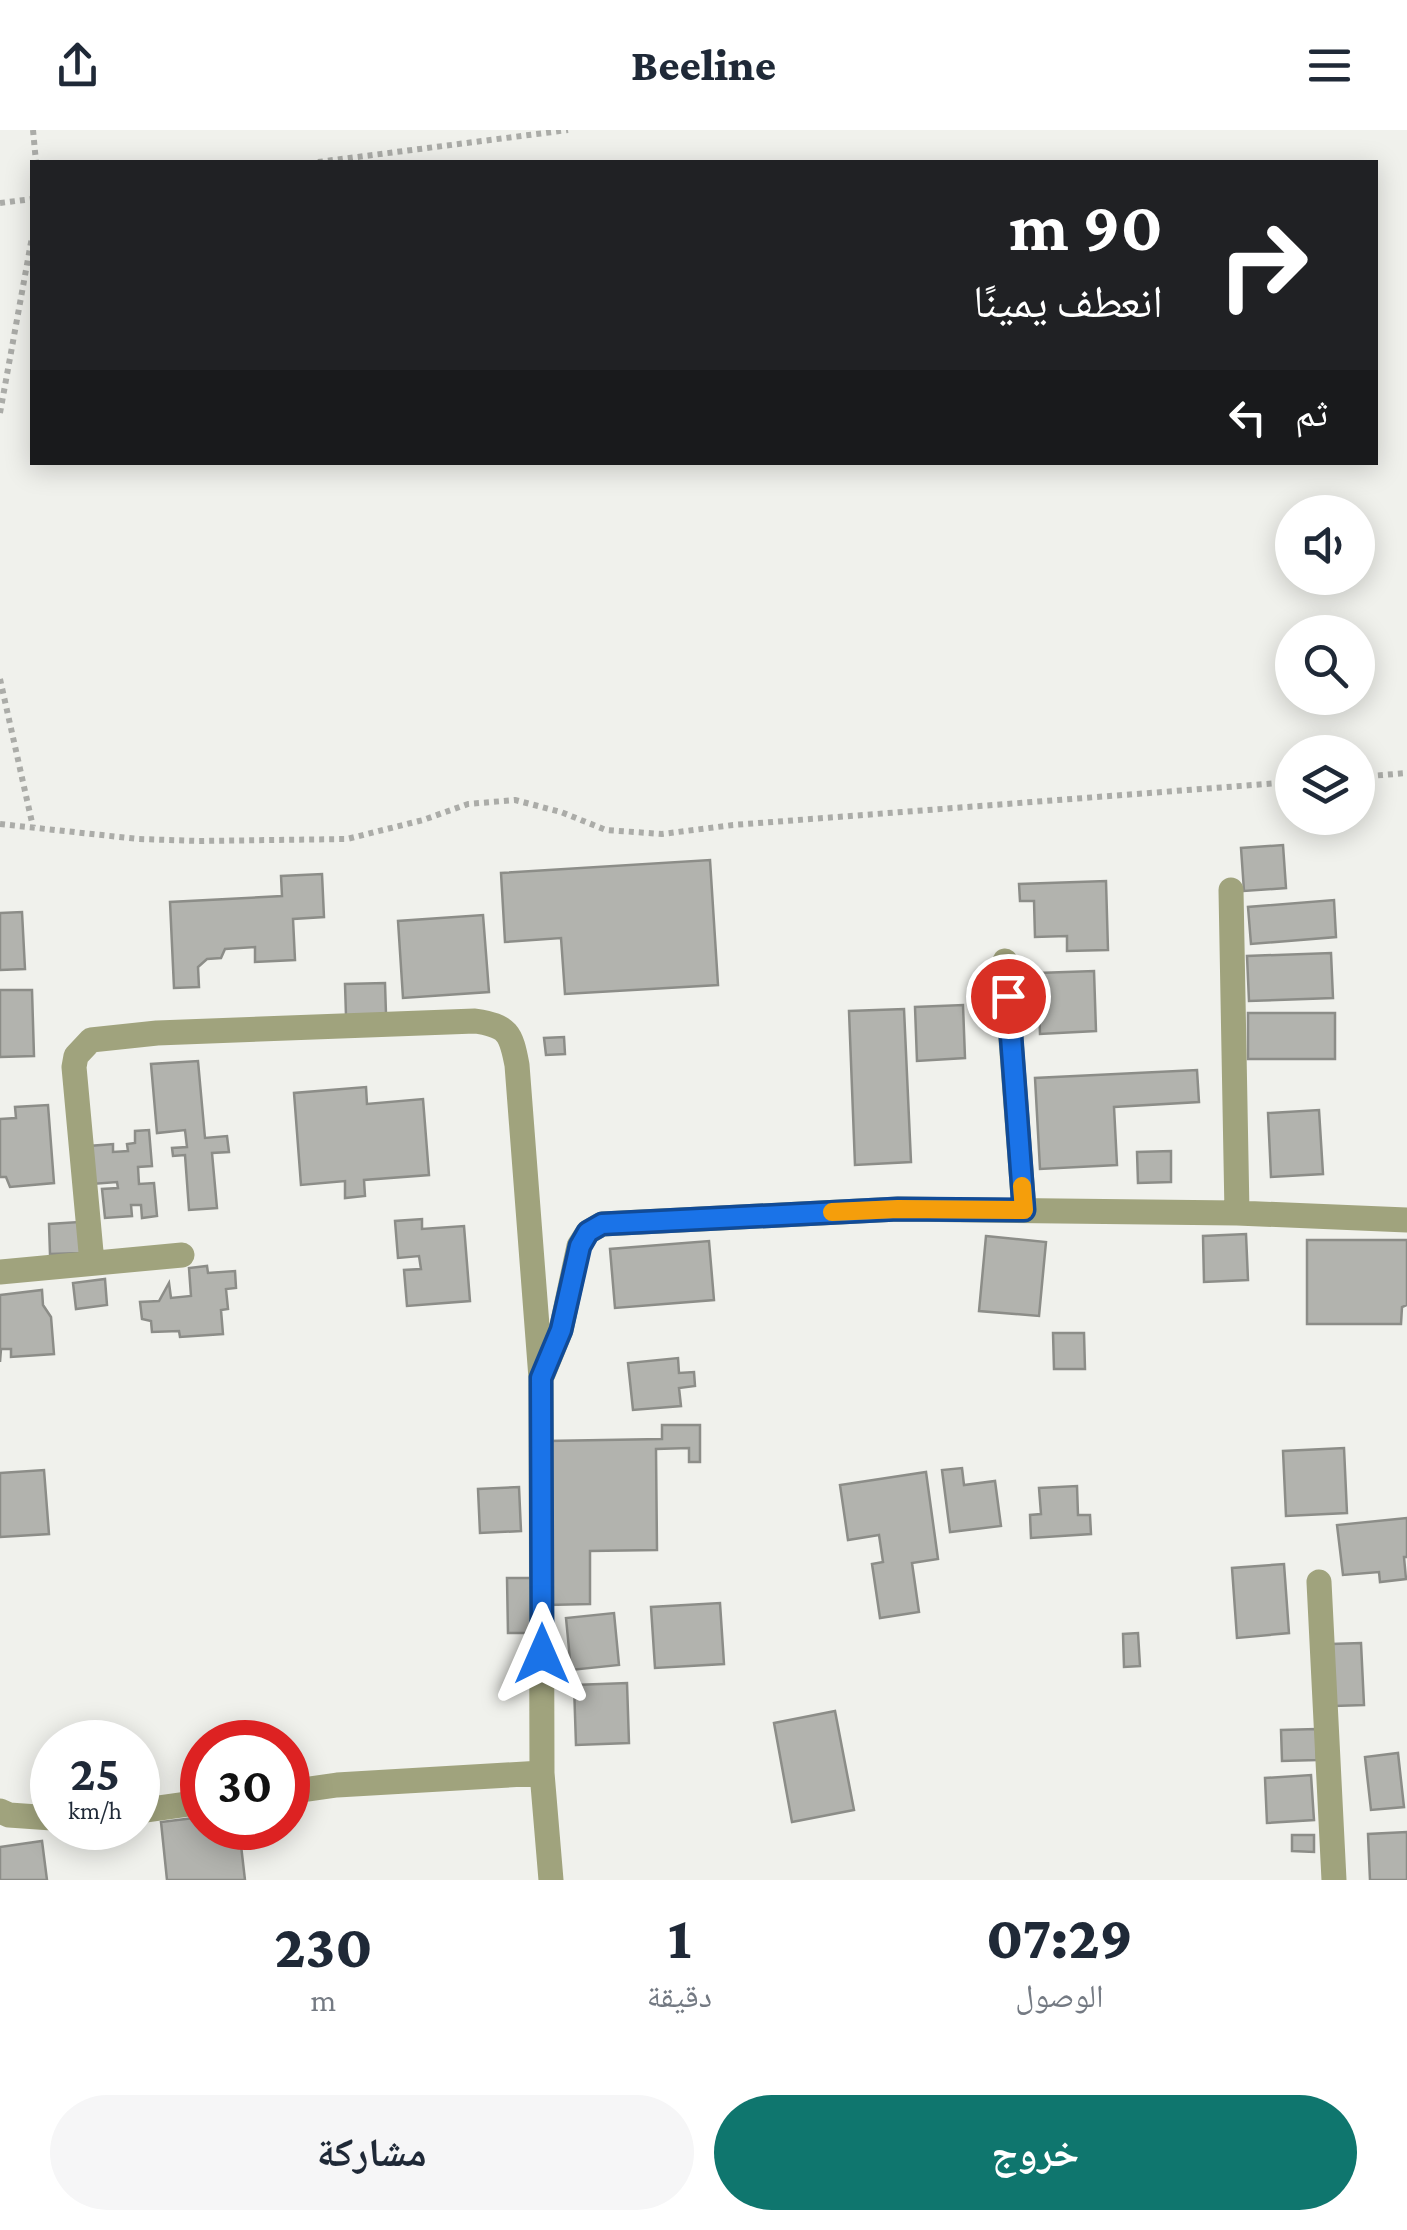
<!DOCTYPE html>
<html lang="ar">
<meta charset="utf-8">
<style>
:root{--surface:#fff;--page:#f6f6f7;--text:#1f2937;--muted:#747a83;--accent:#0f766e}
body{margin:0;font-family:"Crimson Pro","Noto Naskh Arabic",serif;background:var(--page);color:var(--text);direction:rtl;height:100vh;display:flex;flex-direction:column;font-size:38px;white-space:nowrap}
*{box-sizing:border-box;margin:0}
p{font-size:32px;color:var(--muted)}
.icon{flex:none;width:55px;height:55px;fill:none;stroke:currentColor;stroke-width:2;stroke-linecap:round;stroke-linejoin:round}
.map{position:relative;height:1750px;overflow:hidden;direction:ltr}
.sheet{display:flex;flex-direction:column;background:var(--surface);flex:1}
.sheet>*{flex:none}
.hud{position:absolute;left:30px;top:30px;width:1348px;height:305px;border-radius:0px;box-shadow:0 5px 25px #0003;direction:rtl;background:#202124;color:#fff;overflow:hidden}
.controls{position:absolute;left:1275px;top:365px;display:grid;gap:20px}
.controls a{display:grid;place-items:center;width:100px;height:100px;border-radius:50%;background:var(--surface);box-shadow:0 5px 25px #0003;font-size:50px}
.speed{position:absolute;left:30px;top:1590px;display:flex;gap:20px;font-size:50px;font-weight:700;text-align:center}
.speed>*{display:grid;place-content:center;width:130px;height:130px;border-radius:50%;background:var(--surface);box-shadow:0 5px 25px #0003;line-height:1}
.speed small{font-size:25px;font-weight:400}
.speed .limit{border:15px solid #d22;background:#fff;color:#111}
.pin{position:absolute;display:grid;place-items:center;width:85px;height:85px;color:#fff;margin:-42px;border:5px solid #fff;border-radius:50%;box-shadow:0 2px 10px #0007}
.me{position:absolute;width:110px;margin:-55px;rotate:0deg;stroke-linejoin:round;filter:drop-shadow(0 0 8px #0008)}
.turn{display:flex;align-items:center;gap:35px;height:210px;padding:0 50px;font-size:45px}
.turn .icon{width:130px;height:130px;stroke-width:2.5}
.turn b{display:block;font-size:70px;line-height:85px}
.then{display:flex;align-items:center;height:95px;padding:0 50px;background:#0003;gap:20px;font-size:38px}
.eta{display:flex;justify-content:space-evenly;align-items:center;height:170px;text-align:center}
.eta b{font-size:60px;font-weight:800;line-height:70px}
.primary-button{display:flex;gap:20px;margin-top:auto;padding:20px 50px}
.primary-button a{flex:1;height:115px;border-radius:60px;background:var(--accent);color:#fff;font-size:40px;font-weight:800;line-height:115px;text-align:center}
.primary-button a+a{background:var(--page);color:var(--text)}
header{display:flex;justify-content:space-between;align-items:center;height:130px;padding:0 50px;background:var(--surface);font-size:45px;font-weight:800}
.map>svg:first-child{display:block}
</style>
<header><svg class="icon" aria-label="menu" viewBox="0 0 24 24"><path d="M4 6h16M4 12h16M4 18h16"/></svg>Beeline<svg class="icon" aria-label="share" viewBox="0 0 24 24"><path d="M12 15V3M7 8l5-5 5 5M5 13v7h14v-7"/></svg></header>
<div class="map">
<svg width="1407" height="1750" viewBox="0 0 1407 1750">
<rect width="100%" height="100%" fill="#f0f1ec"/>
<path fill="#b2b3ae" stroke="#8c8d88" stroke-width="2.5" d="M1283,715L1286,758L1244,761L1241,718Z
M710,730L718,855L565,864L561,808L505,812L501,743Z
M322,744L324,787L293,789L295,830L255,832V817L225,819L221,828L207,829L198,837L199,857L174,858L170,772L282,766L281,746Z
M1106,751L1108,820L1067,821V806L1035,807L1034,771H1020L1019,754Z
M1334,770L1336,807L1251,814L1248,777Z
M22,782L25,839L0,840V783Z
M483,785L489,862L403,868L398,791Z
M1331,823L1333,868L1249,871L1247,826Z
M1094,841L1096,901L1040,904L1038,843Z
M385,853L386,884L346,886L345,854Z
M0,860H32L34,926L0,927Z
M963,875L965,928L917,931L915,877Z
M904,879L911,1032L855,1035L849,881Z
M1248,883H1335V929H1248Z
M564,907L565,924L546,925L544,908Z
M198,931L205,1008L227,1006L229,1022L212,1023L217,1078L189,1080L185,1025L173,1026L172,1018L187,1017L185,1000L157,1003L151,934Z
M1197,940L1199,972L1114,977L1117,1035L1040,1039L1035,948Z
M366,957L367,974L423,969L429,1045L364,1050L365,1066L345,1068V1051L301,1055L294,963Z
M48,975L54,1053L10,1057L6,1047H0V989L16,988L15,977Z
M1319,980L1323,1044L1271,1047L1268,983Z
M149,1000L152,1036L138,1037L139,1054L154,1053L157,1086L142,1088L141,1075H131L132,1086L105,1088L102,1059L118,1058L117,1052L92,1054L89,1016L113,1014V1022L128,1021L127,1014L135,1013V1001Z
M1171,1021V1052L1138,1053L1137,1022Z
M422,1089V1099L464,1096L470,1171L407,1176L404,1140L421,1139L419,1126L398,1128L395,1091Z
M79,1092L81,1123L50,1124L49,1094Z
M1246,1104L1248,1150L1204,1152L1203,1106Z
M986,1106L1046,1112L1039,1186L979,1181Z
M1307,1110H1407V1175L1402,1177L1401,1194H1307Z
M709,1111L714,1170L615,1178L610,1119Z
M207,1136L208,1143L235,1141L236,1158L226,1159L228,1179L221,1180L223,1204L180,1207L179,1201L152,1202L151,1191L142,1189L140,1172L159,1171L169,1153L171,1168L191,1166L189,1138Z
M105,1149L107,1175L76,1179L73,1153Z
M42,1160L43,1175L51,1187L54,1224L11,1227V1219H1L0,1232V1165Z
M1053,1203H1084L1085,1239H1054Z
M678,1228L679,1243L694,1242L695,1256L679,1258L681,1276L633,1280L628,1233Z
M662,1295H700V1332H689V1318L656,1319L657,1420L590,1421V1474L547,1475L546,1311L662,1309Z
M1344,1318L1347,1383L1286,1386L1283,1321Z
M962,1338L964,1355L995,1351L1001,1396L950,1402L942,1340Z
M44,1340L49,1404L0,1407V1343Z
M926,1342L938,1429L912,1433L919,1482L880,1488L872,1434L883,1432L879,1405L848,1410L840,1355Z
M1077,1356L1078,1385H1090L1091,1404L1031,1408L1030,1385L1041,1384L1039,1358Z
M519,1357L521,1401L480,1403L478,1359Z
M1407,1388V1427H1404L1406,1449L1380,1452L1379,1442L1343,1445L1337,1395Z
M1284,1434L1289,1503L1237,1508L1232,1438Z
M507,1448H533L534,1503H508Z
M720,1473L724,1534L655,1538L651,1477Z
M614,1483L619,1535L571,1540L566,1488Z
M1138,1503L1140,1536L1124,1537L1123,1504Z
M1361,1513L1364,1575L1334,1576L1331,1514Z
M627,1553L629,1613L576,1615L574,1555Z
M835,1581L854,1680L792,1692L774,1593Z
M1316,1599L1317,1630L1282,1631L1281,1600Z
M1398,1623L1404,1677L1371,1680L1365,1627Z
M1311,1645L1314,1690L1267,1693L1265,1648Z
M202,1687V1698H239L245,1750H167L161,1692Z
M1407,1702V1750H1370L1368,1704Z
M1292,1705H1314V1722L1292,1721Z
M42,1711L47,1750H0V1717Z"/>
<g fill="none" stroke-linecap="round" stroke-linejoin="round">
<path stroke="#abaca8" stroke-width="6" stroke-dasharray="5 5" stroke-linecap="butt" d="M33,0L36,32
M318,32L568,0
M0,73L32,69
M0,283L32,107
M0,549L33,697
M1358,647L1407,643
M0,694L138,709L199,711L347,709L423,690L468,674L515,670L561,682L606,700L662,704L733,695L1292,652"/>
<path stroke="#a0a37d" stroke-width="25" d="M1231,760L1237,1083
M1005,831L1024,1080
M92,1133L74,937L76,926L91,910L157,903L475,891C508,896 511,903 517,935L541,1248L542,1643L551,1750
M0,1142L182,1125
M543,1244L561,1200L579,1116L588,1102L602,1094L898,1079L1237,1083L1407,1090
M1319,1452L1334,1750
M288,1662L337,1655L542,1643
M0,1681L9,1685L52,1688
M138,1681L202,1672"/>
</g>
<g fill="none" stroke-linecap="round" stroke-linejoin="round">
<g stroke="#114b97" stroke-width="25">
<path id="route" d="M542,1524L541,1248L561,1200L580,1116L588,1102L602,1094L898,1079L1024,1080L1008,866"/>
</g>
<use href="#route" stroke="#1a73e8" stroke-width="18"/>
<path stroke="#f59e0b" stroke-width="18" d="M832,1082L898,1079L1024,1080L1022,1056"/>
</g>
</svg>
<div class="controls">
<a><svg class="icon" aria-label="sound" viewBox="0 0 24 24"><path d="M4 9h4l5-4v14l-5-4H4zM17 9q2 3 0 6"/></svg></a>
<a><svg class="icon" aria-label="search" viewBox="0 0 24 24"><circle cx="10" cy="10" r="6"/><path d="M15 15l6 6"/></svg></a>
<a><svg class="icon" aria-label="layers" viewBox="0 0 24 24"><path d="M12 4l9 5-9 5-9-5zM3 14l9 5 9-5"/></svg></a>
</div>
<div class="speed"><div>25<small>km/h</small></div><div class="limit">30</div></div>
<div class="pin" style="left:1008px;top:866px;background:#d93025"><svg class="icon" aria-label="arrive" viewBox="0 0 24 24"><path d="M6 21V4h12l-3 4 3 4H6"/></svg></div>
<svg class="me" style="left:542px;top:1524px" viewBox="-20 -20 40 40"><path d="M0-17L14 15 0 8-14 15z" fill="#1a73e8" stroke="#fff" stroke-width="4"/></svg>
<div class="hud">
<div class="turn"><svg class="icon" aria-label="right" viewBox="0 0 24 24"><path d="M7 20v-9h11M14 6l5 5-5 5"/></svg><div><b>90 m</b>انعطف يمينًا</div></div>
<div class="then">ثم<svg class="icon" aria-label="left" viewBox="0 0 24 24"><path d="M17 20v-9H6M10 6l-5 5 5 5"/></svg></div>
</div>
</div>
<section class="sheet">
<div class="eta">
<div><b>07:29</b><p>الوصول</p></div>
<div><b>1</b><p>دقيقة</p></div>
<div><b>230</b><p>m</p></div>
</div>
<div class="primary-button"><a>خروج</a><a>مشاركة</a></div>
</section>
